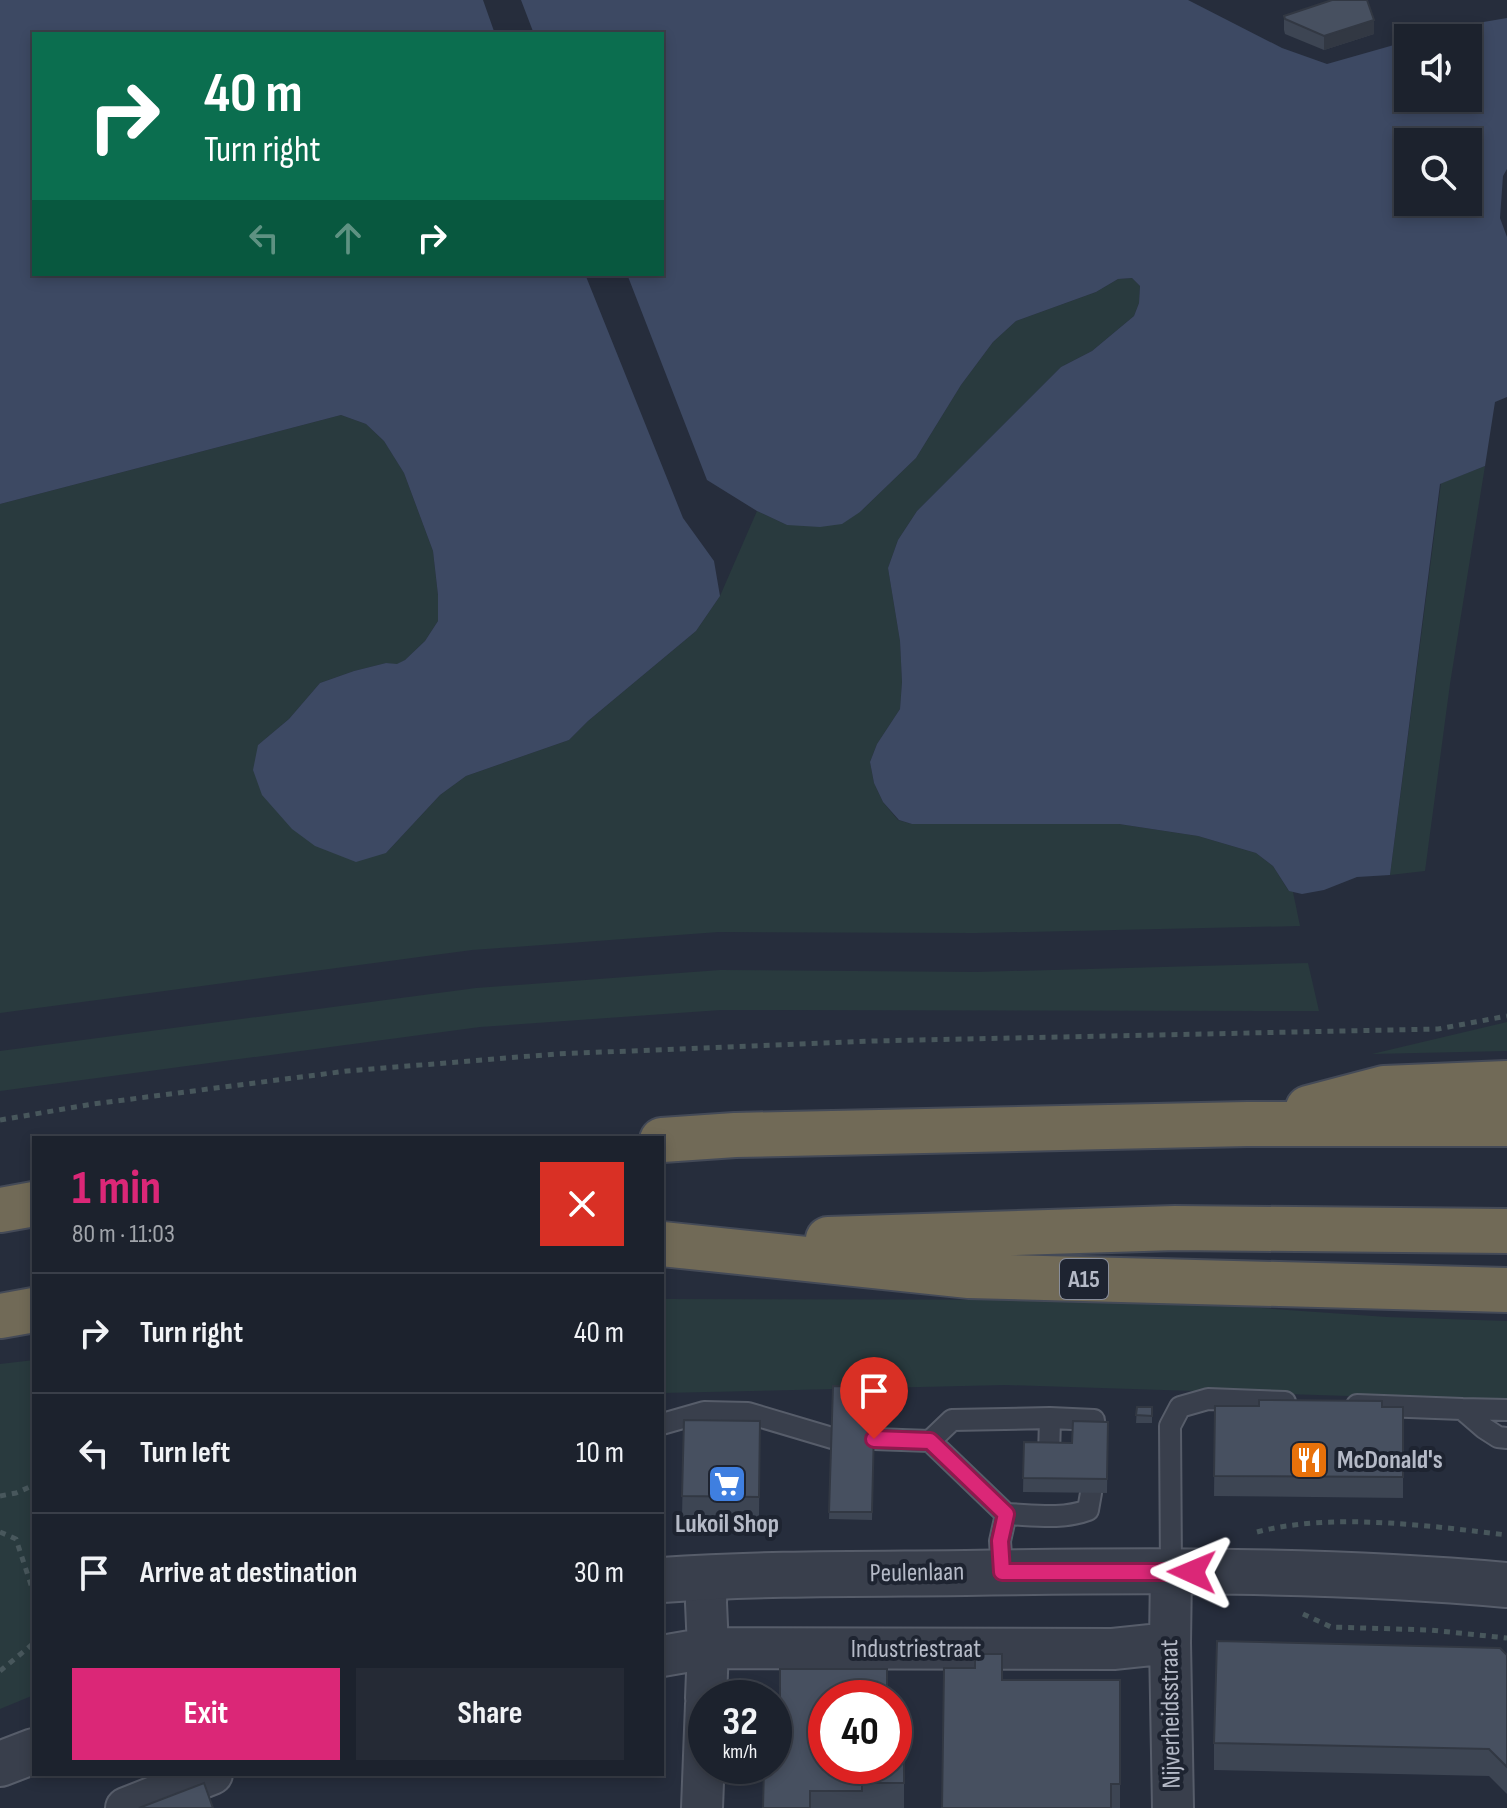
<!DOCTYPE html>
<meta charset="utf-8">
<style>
:root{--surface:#1c222d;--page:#252a35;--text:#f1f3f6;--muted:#a0a4aa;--line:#3a3f49;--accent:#db2777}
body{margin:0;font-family:"Sofia Sans Condensed",sans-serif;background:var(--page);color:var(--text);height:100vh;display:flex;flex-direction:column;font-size:30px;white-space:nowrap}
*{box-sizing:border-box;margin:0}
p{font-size:26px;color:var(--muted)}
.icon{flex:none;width:44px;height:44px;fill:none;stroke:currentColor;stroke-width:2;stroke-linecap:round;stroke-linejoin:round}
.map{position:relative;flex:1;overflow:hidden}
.sheet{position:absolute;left:32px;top:1136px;width:632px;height:640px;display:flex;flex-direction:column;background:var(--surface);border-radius:0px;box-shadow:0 4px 12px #0003,0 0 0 2px var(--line)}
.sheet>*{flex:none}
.top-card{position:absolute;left:32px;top:32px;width:632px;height:244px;border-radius:0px;box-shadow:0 4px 12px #0003,0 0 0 2px var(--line);background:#0b6e4f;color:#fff;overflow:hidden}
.fabs{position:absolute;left:1394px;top:24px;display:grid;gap:16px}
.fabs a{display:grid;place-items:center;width:88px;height:88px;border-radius:0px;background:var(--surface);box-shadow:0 4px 12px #0003,0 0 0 2px var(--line);font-size:40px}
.speed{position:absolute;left:688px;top:1680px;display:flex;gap:16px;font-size:40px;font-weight:700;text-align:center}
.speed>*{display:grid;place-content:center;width:104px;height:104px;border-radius:50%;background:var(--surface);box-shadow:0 4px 12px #0003,0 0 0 2px var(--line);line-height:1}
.speed small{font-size:20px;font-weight:400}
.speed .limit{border:12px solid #d22;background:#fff;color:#111}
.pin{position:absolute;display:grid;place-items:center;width:68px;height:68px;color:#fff;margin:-82px -34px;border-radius:50% 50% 50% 0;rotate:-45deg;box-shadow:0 0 8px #0007}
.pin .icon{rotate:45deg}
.me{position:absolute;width:88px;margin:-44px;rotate:271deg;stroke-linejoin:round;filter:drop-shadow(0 0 6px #0008)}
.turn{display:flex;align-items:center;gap:28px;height:168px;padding:0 40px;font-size:36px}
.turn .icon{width:104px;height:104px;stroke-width:2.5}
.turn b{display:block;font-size:56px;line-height:68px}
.lanes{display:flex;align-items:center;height:76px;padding:0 40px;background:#0003;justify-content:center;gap:40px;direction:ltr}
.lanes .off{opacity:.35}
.round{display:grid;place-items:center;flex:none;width:84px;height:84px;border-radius:0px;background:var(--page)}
.headline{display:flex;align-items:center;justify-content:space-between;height:136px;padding:0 40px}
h1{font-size:48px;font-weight:700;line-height:60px;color:var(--accent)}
.primary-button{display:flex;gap:16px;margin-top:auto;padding:16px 40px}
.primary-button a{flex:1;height:92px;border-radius:0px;background:var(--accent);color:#fff;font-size:32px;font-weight:700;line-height:92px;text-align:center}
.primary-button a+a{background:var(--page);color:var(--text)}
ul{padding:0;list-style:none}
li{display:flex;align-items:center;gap:24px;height:120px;padding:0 40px;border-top:2px solid var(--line)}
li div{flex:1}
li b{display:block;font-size:30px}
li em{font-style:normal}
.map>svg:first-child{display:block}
</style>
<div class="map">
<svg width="1507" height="1808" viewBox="0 0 1507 1808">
<rect width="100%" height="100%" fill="#262d3c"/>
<path fill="#293a3e" d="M1132,278L1140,286L1139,303L1134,316L1092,351L1061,367L917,511L898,540L888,568L900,641L902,682L900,709L877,744L870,762L874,783L883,802L898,820L912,824H1119L1198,836L1256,853L1273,866L1288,890L1293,892L1300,926L976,933L719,932L472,950L0,1013V504L341,415L366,424L384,441L404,473L433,551L438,595V621L425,641L405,660L397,665L386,663L354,671L320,683L289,719L258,745L386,853L440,795L466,776L569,740L588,721L696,631L720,596L757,511L787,525L860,512L916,458L961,385L993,342L1016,321L1096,292L1118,279Z
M1485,466L1450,684L1425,871L1390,875L1441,483Z
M1308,963L1319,1011L721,1010L480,1027L0,1091V1051L476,988L720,970L976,972Z
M1507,1022V1051L1372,1054Z
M662,1299L1148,1300L1387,1317L1507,1321V1401L1006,1385L662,1393Z
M34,1360V1695L0,1709V1364Z"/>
<path fill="#3d4963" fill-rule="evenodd" d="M0,0H483L495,34H34V274H585L683,518L714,561L720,596L696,631L588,721L569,740L466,776L440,795L386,853L356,862L315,846L292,829L262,795L253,770L258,745L289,719L320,683L354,671L386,663L397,664L405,660L425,641L438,621V595L433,551L404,473L384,441L366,424L341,415L0,504Z
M521,0H1188L1282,48L1327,64L1408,41V98H1468V38H1419L1454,27L1507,18V169L1503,176L1500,218L1507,237V397L1495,402L1485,466L1440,484L1390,875L1357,877L1324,890L1302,894L1289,891L1273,866L1256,853L1198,836L1119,824H912L899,820L883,802L874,783L870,762L877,744L900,709L902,682L900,641L888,568L898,540L917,511L1061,367L1092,351L1134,316L1139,303L1140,286L1132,278L1118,279L1096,292L1016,321L993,342L961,385L916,458L860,512L842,524L820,527L787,525L757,511L707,480L627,274H662V34H534ZM1408,142H1468V202H1408Z"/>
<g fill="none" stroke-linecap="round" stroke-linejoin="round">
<g stroke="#575d6a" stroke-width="24">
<path id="service" d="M1357,1405L1462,1409L1484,1428L1498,1437L1507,1438
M1462,1409L1507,1410
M1050,1418L1094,1420L1092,1436
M662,1424L704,1412L748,1413L832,1438
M874,1439L930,1441L1006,1514L1000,1541L1002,1572
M930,1441L952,1420L1050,1418L1049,1457
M1006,1514C1033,1515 1062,1520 1088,1510L1091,1493
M1171,1571L1170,1426L1180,1407L1208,1399L1285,1402"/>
</g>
<g stroke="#575d6a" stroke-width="44">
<path id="minor" d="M1171,1571L1170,1643L1173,1808
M662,1656L708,1648L1113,1649L1170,1643
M706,1698L708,1648L706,1603L707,1577
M126,1808L212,1774
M702,1808L706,1704"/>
</g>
<g stroke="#575d6a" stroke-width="48">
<path id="tertiary" d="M662,1580C763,1573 865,1574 966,1573C1146,1570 1327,1569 1507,1585
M0,1764L34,1751"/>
</g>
<g stroke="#444a57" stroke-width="48">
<path id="motorway" d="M1308,1108L1384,1088L1507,1083
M662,1140L735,1135L1247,1124H1507
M0,1210L34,1204
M828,1239L1175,1228L1507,1231
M662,1244L969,1276L1507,1290
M0,1316L34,1310"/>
</g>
<path stroke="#48575c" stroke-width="5" stroke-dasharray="6 6" stroke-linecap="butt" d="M0,1120L93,1104L347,1071L556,1054L872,1041L1438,1029L1507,1016
M0,1496L16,1493L34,1485
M0,1532L16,1539L34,1594
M1257,1532C1332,1512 1431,1526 1507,1535
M1303,1614L1331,1627L1430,1630L1507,1638
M0,1671L34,1643"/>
<use href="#service" stroke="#393f4c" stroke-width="20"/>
<use href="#minor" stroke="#393f4c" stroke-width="40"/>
<use href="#tertiary" stroke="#393f4c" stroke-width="44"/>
<use href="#motorway" stroke="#716a57" stroke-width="44"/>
</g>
<path fill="#3d4553" d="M1284,16L1374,34L1324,50L1285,34L1284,30Z
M833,1386L875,1387L872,1520L829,1519Z
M1215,1406L1403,1407V1498L1214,1496Z
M1137,1407H1152V1423H1136Z
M684,1420L760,1421L759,1518L682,1517Z
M1108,1422L1107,1493L1023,1492L1024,1442L1072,1443Z
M1507,1655V1794L1489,1776L1214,1770V1743Z
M1002,1680H1120V1808H942Z
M904,1737V1808H763L826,1766Z"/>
<path fill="#323843" d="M1374,20V34L1324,50V36Z"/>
<path fill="#475060" stroke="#323843" stroke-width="2" d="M1332,0H1367L1374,20L1324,36L1285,19L1284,16Z
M833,1386L875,1387L872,1512H829Z
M1259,1400L1382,1401V1407H1403V1477L1214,1476L1215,1406H1259Z
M1137,1407H1152V1416L1136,1415Z
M684,1420L760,1421L759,1497L682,1496Z
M1073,1421L1108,1422L1107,1479L1023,1478L1024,1442L1072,1443Z
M1217,1641L1500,1648L1507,1655V1767L1489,1749L1214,1743Z
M975,1654H1002V1680H1120V1784H1111V1808H942L944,1668H975Z
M780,1669H887V1698H826V1766H894V1737H904V1783H862V1791H810V1808H763L764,1766H774V1739H780Z
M204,1783L213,1808H139Z"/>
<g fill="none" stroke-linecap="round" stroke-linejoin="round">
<g stroke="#8e194d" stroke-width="20">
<path id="route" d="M874,1439L930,1441L1006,1514L1000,1541L1002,1572H1192"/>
</g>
<use href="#route" stroke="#db2777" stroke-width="14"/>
</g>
<defs>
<g id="restaurant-square" transform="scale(2)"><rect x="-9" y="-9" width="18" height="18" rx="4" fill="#e8710a" stroke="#1e2431"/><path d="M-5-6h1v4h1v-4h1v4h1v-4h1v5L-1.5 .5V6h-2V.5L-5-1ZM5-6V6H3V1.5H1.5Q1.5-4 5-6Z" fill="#fff"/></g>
<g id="supermarket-square" transform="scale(2)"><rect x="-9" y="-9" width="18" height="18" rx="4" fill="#3f7fe0" stroke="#1e2431"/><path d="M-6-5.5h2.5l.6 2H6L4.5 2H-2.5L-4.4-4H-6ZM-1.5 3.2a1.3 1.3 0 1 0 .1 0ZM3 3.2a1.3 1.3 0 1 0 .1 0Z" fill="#fff"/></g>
</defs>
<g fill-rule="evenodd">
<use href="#restaurant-square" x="1309" y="1460"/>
<use href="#supermarket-square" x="727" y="1484"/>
</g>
<g text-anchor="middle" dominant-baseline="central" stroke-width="8" stroke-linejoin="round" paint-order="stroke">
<rect fill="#1e2431" stroke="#888d9a" stroke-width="2" x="1060" y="1259" width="48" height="40" rx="6"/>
<g font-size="24" font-weight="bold" fill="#b5bac7">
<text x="1084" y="1279">A15</text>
</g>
<g font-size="26" font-weight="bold" fill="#b5bac7" stroke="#1e2431" text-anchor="start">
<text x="1337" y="1460">McDonald's</text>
<text x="727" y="1524" text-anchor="middle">Lukoil Shop</text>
</g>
<g font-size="26" fill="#b5bac7" stroke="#1e2431">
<text transform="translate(917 1573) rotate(-1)">Peulenlaan</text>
<text x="916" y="1649">Industriestraat</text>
<text transform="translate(1171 1714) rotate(-91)">Nijverheidsstraat</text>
</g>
</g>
</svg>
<div class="fabs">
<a><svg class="icon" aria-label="sound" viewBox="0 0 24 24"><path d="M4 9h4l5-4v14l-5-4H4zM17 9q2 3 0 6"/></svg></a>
<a><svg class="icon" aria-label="search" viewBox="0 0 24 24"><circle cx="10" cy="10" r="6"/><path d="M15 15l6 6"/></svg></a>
</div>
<div class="speed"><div>32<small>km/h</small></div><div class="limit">40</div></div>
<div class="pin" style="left:874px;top:1439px;background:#d93025"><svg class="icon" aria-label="arrive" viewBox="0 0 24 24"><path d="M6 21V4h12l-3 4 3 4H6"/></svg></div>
<svg class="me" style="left:1192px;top:1572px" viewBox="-20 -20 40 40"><path d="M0-17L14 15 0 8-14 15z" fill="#db2777" stroke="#fff" stroke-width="4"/></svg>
<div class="top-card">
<div class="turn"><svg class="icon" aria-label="right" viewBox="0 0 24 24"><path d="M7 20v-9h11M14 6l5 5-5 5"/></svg><div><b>40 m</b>Turn right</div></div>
<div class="lanes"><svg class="icon off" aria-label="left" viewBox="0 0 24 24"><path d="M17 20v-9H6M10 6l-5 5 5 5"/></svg><svg class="icon off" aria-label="ahead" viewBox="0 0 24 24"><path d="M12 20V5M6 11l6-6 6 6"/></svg><svg class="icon" aria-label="right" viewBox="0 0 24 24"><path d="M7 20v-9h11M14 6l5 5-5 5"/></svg></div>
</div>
<section class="sheet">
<div class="headline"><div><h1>1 min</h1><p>80 m · 11:03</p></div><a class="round" style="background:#d93025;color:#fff"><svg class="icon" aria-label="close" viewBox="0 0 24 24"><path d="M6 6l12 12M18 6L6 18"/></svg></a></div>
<ul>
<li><svg class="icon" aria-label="right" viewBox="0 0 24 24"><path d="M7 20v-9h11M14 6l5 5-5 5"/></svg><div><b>Turn right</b></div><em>40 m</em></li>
<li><svg class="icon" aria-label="left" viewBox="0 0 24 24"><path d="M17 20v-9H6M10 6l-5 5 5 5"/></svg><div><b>Turn left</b></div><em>10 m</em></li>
<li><svg class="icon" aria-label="arrive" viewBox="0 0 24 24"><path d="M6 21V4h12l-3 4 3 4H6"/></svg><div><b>Arrive at destination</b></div><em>30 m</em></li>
</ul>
<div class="primary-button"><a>Exit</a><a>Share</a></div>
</section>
</div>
